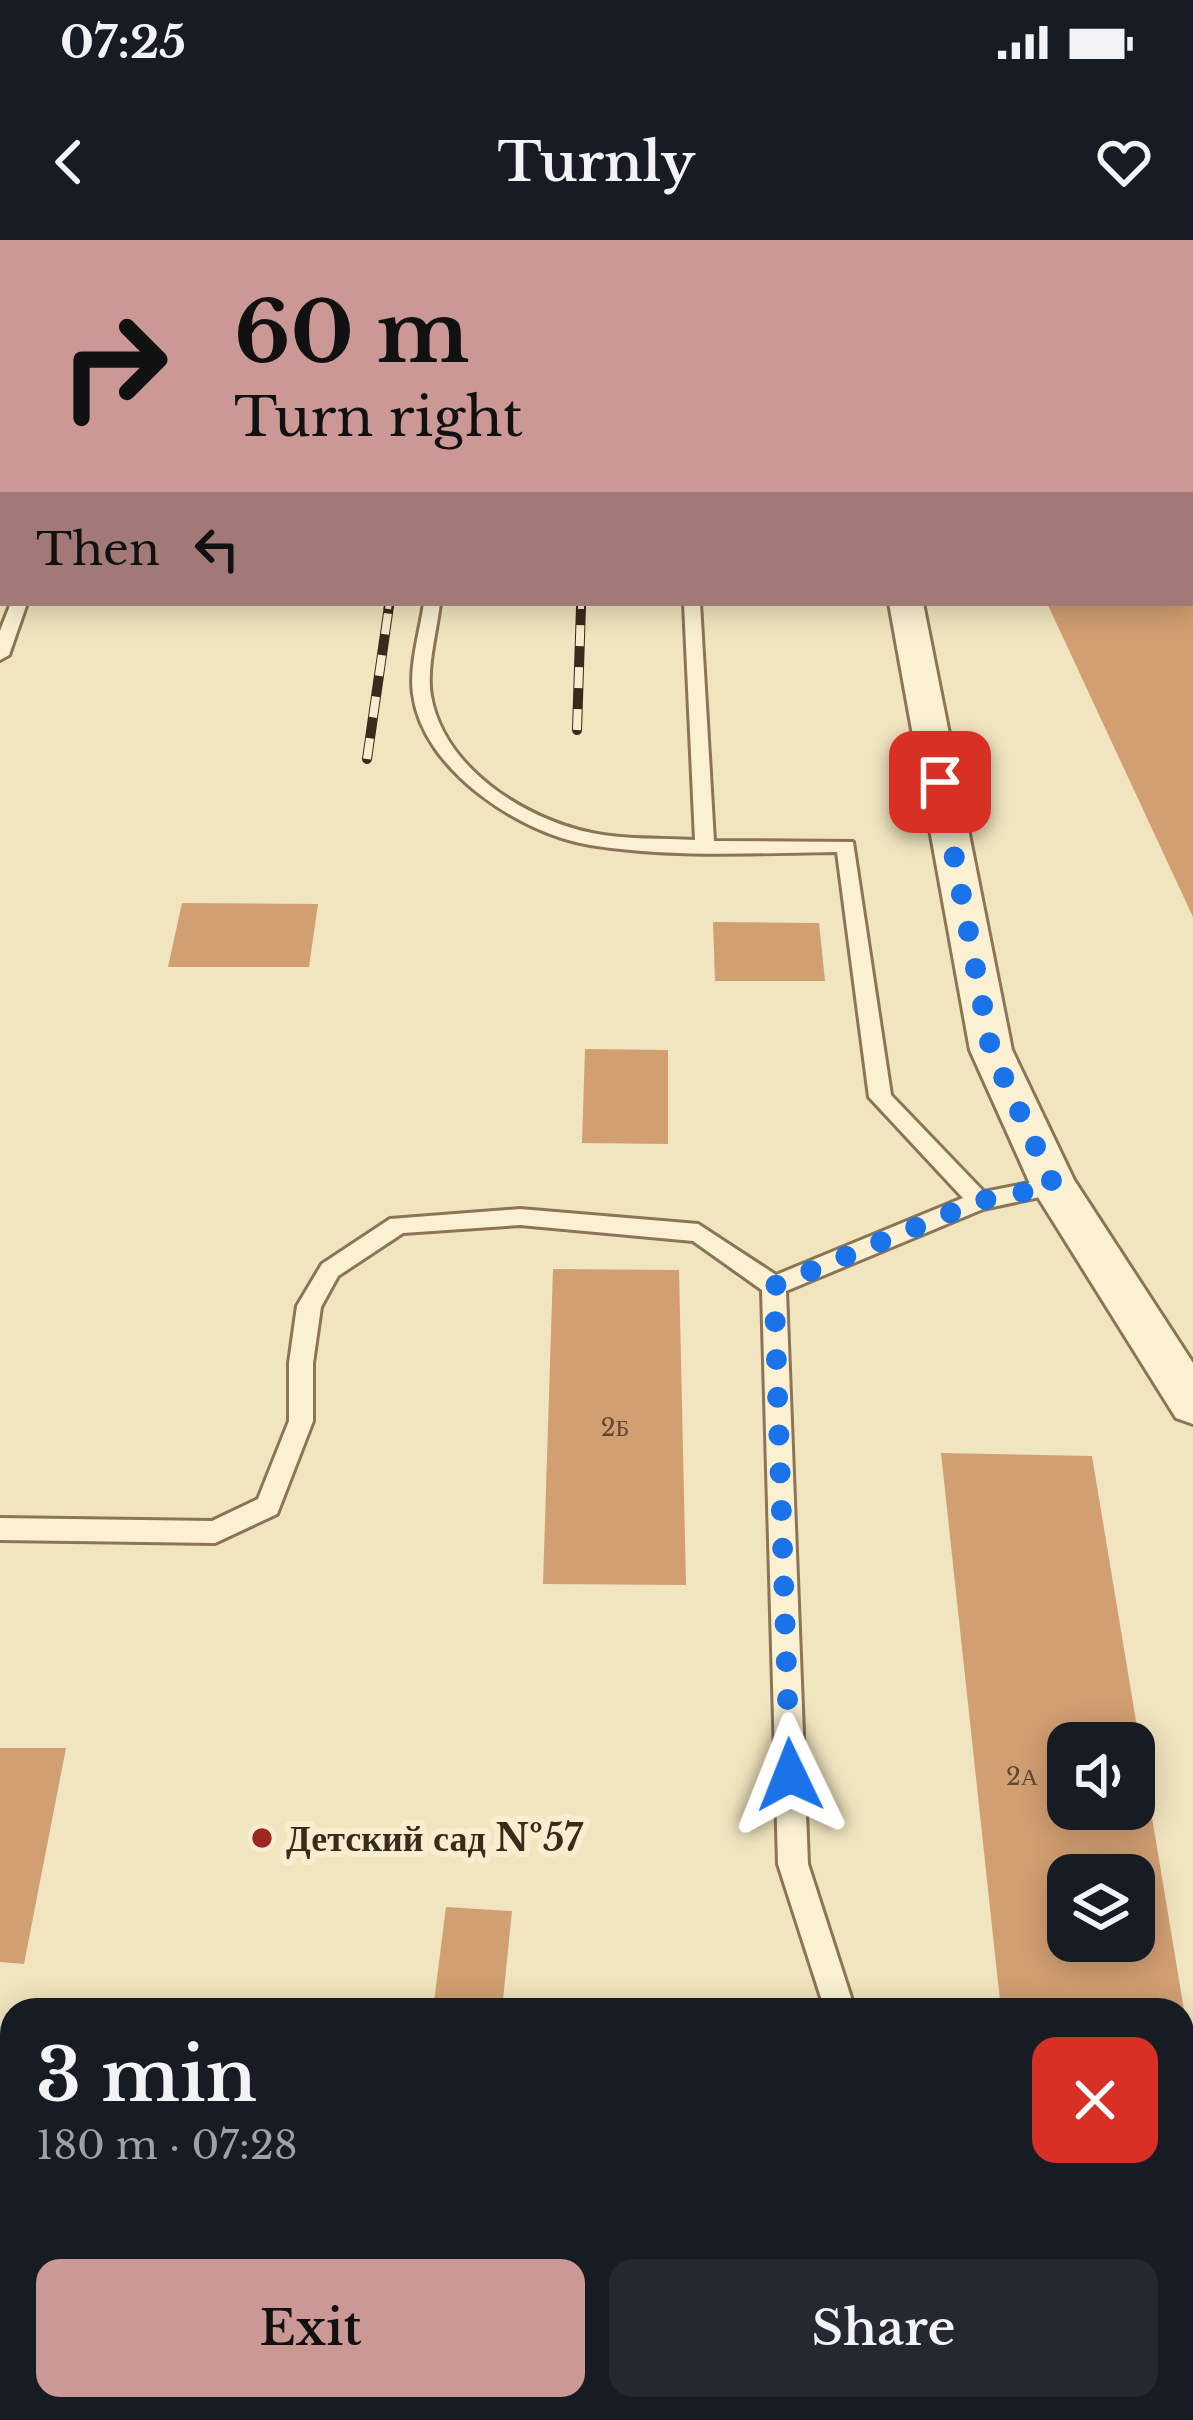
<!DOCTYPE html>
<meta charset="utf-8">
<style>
:root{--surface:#171b24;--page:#242831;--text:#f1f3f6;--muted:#9ea1a6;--accent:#cc9896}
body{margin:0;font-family:"Libre Baskerville",serif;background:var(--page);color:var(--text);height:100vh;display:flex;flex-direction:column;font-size:45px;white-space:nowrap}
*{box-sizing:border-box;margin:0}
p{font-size:39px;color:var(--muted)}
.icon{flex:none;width:66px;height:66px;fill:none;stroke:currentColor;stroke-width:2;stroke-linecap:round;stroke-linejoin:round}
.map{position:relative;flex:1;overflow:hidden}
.sheet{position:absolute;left:0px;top:1758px;width:1194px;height:423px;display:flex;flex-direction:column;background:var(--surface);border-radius:36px 36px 0 0;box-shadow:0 6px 30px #0003}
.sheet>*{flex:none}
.top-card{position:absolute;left:0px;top:0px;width:1194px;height:366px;box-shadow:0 6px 30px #0003;background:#cc9896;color:#111;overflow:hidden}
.tools{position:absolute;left:1047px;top:1482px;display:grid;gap:24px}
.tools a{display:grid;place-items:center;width:108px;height:108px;border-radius:24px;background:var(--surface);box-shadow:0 6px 30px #0003;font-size:60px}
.pin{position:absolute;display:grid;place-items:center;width:102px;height:102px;color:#fff;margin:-51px;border-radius:24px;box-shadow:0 6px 18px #0006}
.me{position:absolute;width:132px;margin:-66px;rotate:358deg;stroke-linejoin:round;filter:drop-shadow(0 0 9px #0008)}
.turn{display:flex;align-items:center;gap:42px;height:252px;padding:0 36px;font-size:54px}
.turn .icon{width:156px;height:156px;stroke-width:2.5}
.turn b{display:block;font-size:84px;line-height:102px}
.then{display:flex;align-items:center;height:114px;padding:0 36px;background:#0003;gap:24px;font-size:45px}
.round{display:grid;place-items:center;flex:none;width:126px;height:126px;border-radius:24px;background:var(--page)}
.head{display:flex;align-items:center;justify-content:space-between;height:204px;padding:0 36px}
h1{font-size:72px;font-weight:600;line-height:90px}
.primary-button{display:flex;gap:24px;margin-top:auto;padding:24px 36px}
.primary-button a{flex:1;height:138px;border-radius:24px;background:var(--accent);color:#111;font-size:48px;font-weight:600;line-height:138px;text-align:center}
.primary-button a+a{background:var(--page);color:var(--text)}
.status{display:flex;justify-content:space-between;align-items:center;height:84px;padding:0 60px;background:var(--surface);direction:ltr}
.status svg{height:33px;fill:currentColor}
header{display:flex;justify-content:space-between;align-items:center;height:156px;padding:0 36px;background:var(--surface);font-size:54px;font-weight:600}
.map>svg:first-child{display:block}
</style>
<div class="status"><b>07:25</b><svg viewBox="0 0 49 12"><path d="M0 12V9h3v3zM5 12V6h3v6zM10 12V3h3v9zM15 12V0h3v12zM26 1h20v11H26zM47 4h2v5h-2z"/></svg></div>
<header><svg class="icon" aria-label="back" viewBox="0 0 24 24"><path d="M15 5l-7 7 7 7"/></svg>Turnly<svg class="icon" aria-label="heart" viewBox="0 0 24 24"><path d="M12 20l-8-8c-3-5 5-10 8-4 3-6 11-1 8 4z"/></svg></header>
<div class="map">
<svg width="1193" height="2180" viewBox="0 0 1193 2180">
<rect width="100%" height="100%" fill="#f1e5bf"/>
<path fill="#c5d092" d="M0,0H134L3,3L0,350Z"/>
<path fill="#d29f72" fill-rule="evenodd" d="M1047,363H1193V677Z
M182,663L318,664L309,727H168Z
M713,682L819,683L825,741H715Z
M585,809L668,810V904L582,903Z
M553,1029L679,1030L686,1345L543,1344Z
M941,1213L1092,1216L1184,1770H1001ZM1068,1503H1134V1569H1068ZM1068,1635H1134V1701H1068Z
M0,1508H66L24,1724L0,1722Z
M446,1667L512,1671L502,1770H433Z"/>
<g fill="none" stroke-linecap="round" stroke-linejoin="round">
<g stroke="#8b7556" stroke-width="6">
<path id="service" d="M147,0H161L145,3Z
M468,0H482L467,3Z
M11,363H27L9,415L0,420V391Z
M424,363H440C437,391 426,428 431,456C444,528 524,579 592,593C625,600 662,598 695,600L684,363H700L714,601L853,602L891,855L984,952L1054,938L1065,946L1054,954L983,969L786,1051L808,1624L855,1770H825L778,1624L762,1050L693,1001L520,985L403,993L338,1036L321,1067L313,1123V1181L277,1274L215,1303L0,1300V1278L212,1281L258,1259L289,1181V1123L297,1066L322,1024L390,979L520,969L698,984L776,1035L963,958L869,857L837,612C756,613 671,618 590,605C520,594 422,529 413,454C409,426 420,391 424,363Z
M131,2169H165L164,2180H130Z"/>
</g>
<g stroke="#8b7556" stroke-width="6">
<path id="minor" d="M824,0H850L851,3H825Z
M889,363H923L1012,810L1074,940L1193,1123V1184L1176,1178L1031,946L970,810Z
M0,1900H12V1964H0Z
M1182,1958L1193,1959V2025L1182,2024Z
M946,2169H1016L1017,2180H947Z"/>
</g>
<use href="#service" fill="#fbf1d2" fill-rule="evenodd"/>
<use href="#minor" fill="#fbf1d2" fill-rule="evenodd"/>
<g stroke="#392b1b" stroke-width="9">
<path id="rail-far1" d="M388,369L389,363
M581,369V363"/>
</g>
<g stroke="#392b1b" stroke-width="10">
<path id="rail" d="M577,490L581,366
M367,519L389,366"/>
</g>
<use href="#rail-far1" stroke="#f8eecf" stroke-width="6" stroke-dasharray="16" stroke-linecap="butt"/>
<use href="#rail" stroke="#f8eecf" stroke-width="8" stroke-dasharray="21" stroke-linecap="butt"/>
</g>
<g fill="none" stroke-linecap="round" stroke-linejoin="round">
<path stroke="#1a73e8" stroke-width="21" stroke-dasharray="0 37.8" d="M790,1535L774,1046L979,961L1054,946L991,810L940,542"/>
</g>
<circle fill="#9e2821" stroke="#f8eecf" stroke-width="4.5" cx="262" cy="1598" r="12"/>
<g text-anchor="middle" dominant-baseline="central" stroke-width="12" stroke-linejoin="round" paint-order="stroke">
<g font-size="24" fill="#5f4831">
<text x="615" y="1187">2Б</text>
<text x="1022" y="1536">2А</text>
</g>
<g font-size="36" font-weight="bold" fill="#392b1b" stroke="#f8eecf" text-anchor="start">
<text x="286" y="1598">Детский сад №57</text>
</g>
</g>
</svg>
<div class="tools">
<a><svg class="icon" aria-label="sound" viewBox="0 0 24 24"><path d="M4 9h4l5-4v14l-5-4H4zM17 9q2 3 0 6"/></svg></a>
<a><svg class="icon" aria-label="layers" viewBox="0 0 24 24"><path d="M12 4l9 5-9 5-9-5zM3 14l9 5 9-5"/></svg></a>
</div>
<div class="pin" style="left:940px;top:542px;background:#d93025"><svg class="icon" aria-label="arrive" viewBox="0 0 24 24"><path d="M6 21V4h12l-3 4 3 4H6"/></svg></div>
<svg class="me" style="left:790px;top:1535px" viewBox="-20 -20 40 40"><path d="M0-17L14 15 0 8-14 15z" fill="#1a73e8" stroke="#fff" stroke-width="4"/></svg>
<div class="top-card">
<div class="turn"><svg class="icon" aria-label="right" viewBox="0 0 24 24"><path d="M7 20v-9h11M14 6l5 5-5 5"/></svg><div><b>60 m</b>Turn right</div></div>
<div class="then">Then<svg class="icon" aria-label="left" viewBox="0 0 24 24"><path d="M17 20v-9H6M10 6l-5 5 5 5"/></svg></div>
</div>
<section class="sheet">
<div class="head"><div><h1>3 min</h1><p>180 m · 07:28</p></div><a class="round" style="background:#d93025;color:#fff"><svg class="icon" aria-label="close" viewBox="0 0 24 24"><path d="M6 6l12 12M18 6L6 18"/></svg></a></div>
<div class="primary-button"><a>Exit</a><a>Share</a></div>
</section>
</div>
